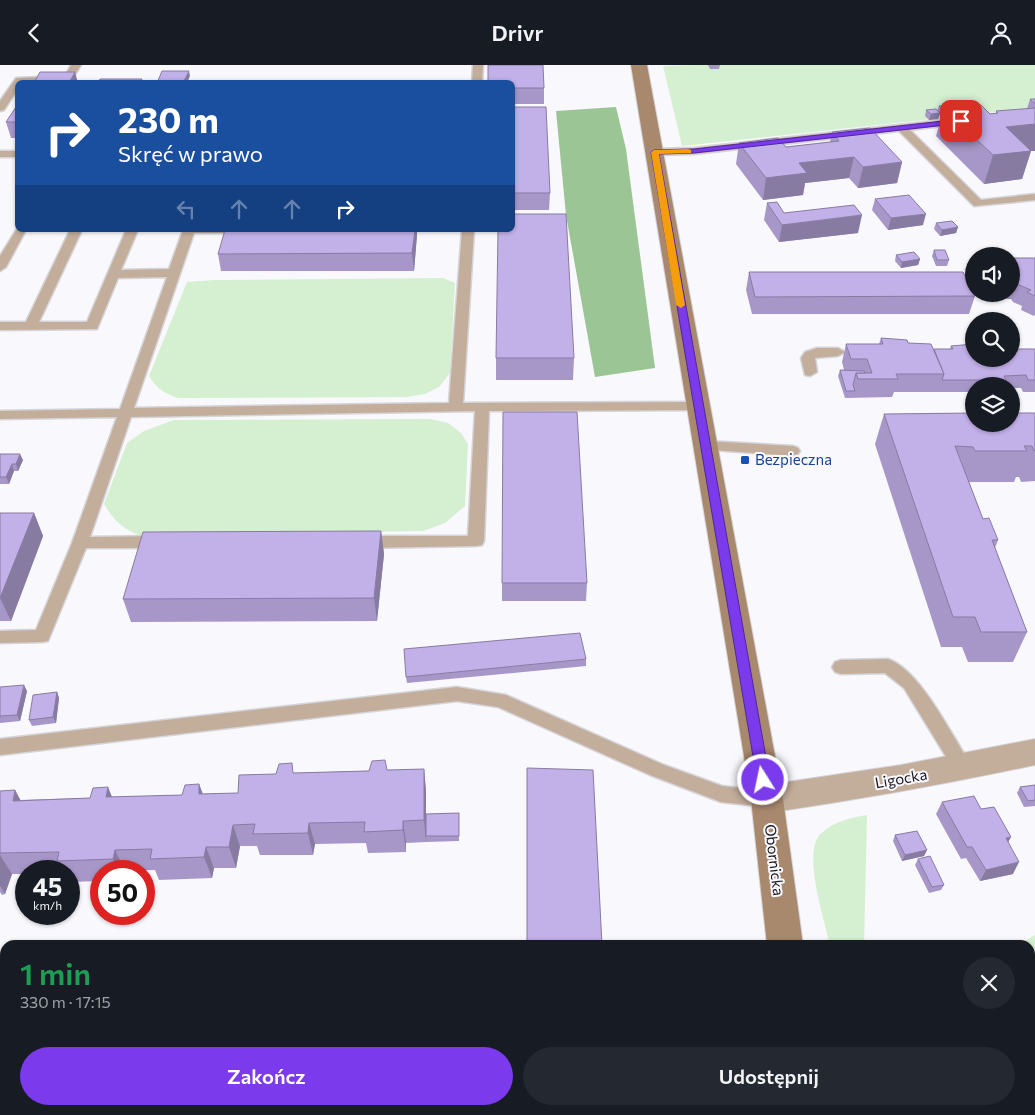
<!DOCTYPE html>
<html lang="pl">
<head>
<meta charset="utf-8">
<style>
  :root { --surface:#171b24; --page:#242831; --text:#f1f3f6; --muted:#9ea1a6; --accent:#7c3aed }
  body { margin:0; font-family:Commissioner,sans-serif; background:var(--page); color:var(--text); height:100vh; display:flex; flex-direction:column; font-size:19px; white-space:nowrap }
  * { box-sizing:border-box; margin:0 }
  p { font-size:16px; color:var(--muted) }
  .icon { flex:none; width:28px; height:28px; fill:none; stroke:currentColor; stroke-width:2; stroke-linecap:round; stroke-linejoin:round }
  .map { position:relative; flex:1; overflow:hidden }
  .details { position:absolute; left:0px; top:875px; width:1035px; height:175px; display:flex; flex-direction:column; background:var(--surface); border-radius:15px 15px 0 0; box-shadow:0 1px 4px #0004 }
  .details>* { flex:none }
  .guide { position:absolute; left:15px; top:15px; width:500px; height:152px; border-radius:8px; box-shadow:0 1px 4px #0004; background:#1a4fa0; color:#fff; overflow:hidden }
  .controls { position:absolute; left:965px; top:182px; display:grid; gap:10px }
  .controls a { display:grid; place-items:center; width:55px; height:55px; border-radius:50%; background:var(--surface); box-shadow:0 1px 4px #0004; font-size:25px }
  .speed { position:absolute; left:15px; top:795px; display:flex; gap:10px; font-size:25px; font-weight:700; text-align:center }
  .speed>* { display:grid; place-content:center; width:65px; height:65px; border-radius:50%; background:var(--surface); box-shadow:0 1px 4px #0004; line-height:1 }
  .speed small { font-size:12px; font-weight:400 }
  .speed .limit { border:8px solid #d22; background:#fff; color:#111 }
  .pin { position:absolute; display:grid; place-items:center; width:42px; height:42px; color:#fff; margin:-21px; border-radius:10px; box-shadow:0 2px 8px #0006 }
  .me { position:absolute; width:55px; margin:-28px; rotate:350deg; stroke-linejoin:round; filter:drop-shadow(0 0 4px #0008) }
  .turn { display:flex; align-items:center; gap:18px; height:105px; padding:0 20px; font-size:22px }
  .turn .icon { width:65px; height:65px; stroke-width:2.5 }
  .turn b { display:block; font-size:35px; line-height:42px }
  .lanes { display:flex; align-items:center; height:48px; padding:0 20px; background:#0003; justify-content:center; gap:25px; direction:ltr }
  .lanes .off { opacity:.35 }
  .round { display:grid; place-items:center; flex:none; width:52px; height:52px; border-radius:26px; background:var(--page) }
  .overview { display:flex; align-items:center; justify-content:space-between; height:85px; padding:0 20px }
  h1 { font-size:30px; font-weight:600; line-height:38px; color:#1e9e55 }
  .cta { display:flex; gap:10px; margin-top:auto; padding:10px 20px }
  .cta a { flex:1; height:58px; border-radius:30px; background:var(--accent); color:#fff; font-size:20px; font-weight:600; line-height:58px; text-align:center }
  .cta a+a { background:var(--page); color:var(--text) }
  header { display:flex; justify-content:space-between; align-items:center; height:65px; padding:0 20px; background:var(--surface); font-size:22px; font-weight:600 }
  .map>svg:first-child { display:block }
  .green { fill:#d5efd1 }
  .forest { fill:#9cc595 }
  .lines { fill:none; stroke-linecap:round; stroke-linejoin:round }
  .lane-casing { stroke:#d5d4d8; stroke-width:3 }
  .street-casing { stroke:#d5d4d8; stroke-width:2 }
  .secondary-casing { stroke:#d5d4d8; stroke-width:2 }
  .lane { fill:#c3ad9b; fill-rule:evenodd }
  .street { fill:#c3ad9b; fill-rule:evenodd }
  .secondary { fill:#a9896e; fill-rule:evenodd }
  .wall { fill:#a797c8 }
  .shaded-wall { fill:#887ba2 }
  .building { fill:#c2b0e8; stroke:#887ba2 }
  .route { fill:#7c3aed; stroke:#51269a }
  .slow { fill:#f59e0b }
  .transit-dot { fill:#1a4fb4; stroke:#f9f8fc; stroke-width:2 }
  .labels { text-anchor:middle; stroke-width:4; stroke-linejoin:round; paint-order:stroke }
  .transit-label { font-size:15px; fill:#164399; stroke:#f9f8fc; text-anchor:start }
  .street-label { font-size:15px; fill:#18161d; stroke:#f9f8fc }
</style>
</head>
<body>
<header><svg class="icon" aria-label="back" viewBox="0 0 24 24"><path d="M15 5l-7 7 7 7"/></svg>Drivr<svg class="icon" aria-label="person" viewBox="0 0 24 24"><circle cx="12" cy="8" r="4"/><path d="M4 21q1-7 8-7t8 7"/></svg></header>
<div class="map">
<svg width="1035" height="1050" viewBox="0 0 1035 1050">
  <rect width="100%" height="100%" fill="#f9f8fc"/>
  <!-- green -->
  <g class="green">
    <polygon points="696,0 1035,0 1035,43 682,81 663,1"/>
    <path d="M 443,213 L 455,218 L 450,308 L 439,322 L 425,329 L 407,332 L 178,333 C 164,328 157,324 149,311 L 187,217 L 215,215 Z"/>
    <path d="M 430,354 L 448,358 L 461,368 L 468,379 L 465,441 L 445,458 L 423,466 L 141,471 C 123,464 114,456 104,439 L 127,378 L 144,366 L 174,355 Z"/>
    <path d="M 867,750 L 864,880 L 830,880 C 825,856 803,790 819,771 C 831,757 850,753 867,750 Z"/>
    <polygon points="1035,870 1035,999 1030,1002 1030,880 1018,880"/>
  </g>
  <!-- forest -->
  <polygon class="forest" points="616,42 626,84 655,303 595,312 566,150 556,46"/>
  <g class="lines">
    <defs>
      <g id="lane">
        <polygon points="71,0 81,0 71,16 18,18 18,24 4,45 0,46 0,36 16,13 65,11"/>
        <polygon points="473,0 483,0 482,18 472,18"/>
        <polygon points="961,53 965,54 965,58 910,65 981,135 1035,129 1035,135 974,141 899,66 694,89 655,90 650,87 655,84 694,83"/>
        <rect x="0" y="86" width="18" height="6"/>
        <polygon points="18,162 18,165 26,165 6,202 0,206 0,191"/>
        <polygon points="70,165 82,165 39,257 87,257 126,165 138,165 121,205 169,204 183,165 252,165 246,168 194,168 134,343 449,338 462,165 474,165 463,338 698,337 703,338 705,341 703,344 698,345 489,346 484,476 482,480 476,481 362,483 356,481 354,477 356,473 362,471 468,471 475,346 131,352 90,472 162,471 168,473 170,477 168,481 162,483 86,483 48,576 42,577 0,578 0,566 36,565 72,478 117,352 0,354 0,346 120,344 167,212 118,213 97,264 0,265 0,257 26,257"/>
        <polygon points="817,283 838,283 845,287 838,291 815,293 817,307 810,311 805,310 801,293 805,287"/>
        <polygon points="705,376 793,381 798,383 800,386 798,389 793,391 700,384 698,381 700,378"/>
        <path d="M 888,594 C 920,605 951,669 970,698 L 972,703 L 970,708 L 963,711 L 956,708 L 904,623 L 885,608 L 841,609 L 835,607 L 832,602 L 835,597 L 841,595 Z"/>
        <polygon points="457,622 506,630 664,700 722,721 767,726 774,728 776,734 774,740 767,742 721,737 650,710 498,642 457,636 0,690 0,674"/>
      </g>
      <path id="street" d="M 1035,674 L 1035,700 C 946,719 857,735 767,748 L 756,744 L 751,734 L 756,724 L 767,720 L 901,700 Z"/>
      <g id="secondary">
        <polygon points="631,0 647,0 783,734 803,880 767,880 751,734"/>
        <polygon points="788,1045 826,1045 827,1050 789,1050"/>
      </g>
    </defs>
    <!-- lane casing -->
    <use href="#lane" class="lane-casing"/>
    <!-- street casing -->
    <use href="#street" class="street-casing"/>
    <!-- secondary casing -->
    <use href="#secondary" class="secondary-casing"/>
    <!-- lane -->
    <use href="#lane" class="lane"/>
    <!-- street -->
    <use href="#street" class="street"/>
    <!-- secondary -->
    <use href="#secondary" class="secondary"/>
  </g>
  <!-- wall -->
  <g class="wall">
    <polygon points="708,0 720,0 719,4 710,4"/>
    <polygon points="512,18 544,23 544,39 512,39"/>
    <polygon points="1030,34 1035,34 1035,86 1031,86 1022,114 984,119 936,71 942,51 940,49 938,54 929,55 925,51 926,45 937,46 939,41 990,49 996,48 996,46 1027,44"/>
    <polygon points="18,39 18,73 11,73 6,57"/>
    <polygon points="512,42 550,128 549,145 512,145"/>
    <polygon points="832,67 902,97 897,118 858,123 849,113 805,118 803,130 763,135 736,99 739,78 786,82 830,77"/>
    <polygon points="875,134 923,160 888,165 872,145"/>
    <polygon points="767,138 784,148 858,168 779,177 764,155"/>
    <polygon points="936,158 958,162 956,168 940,171 934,164"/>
    <polygon points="417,170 414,206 221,206 218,189"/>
    <polygon points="934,185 949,195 947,201 936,201 932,191"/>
    <polygon points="896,190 920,194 918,200 901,203 895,196"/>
    <polygon points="1011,193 1035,193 1035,250 1034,251 1021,245 1022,241 1013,237 1011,234 1002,234 999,229 1011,229"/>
    <polygon points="749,207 975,231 969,249 752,249 746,225"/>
    <polygon points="881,273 934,284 950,284 951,281 974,294 1035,284 1035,327 1023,327 1021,323 1011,323 1011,321 974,321 974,327 894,327 892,332 845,333 838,311 840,305 844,305 842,297 846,279 879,279"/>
    <polygon points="496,293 574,293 573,315 496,315"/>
    <polygon points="1035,348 1035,416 1021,417 1019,412 1016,412 1014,417 969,417 983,454 998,475 995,483 1027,567 1013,597 968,597 962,582 941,582 875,379 884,349"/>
    <polygon points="0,389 23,395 18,406 14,406 9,419 0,419"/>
    <polygon points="0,448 34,448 43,471 11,556 0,556"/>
    <polygon points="381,466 384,489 377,556 131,557 123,534"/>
    <polygon points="502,518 587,518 586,536 502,536"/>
    <polygon points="586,594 586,601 407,618 406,612"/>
    <polygon points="0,622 27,626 20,656 0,658"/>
    <polygon points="57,627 59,633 56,658 32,661 29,655"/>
    <polygon points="424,704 426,726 426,749 459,748 459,776 426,777 426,774 426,777 406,778 406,787 368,788 366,778 315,779 313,790 260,790 257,781 240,781 236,803 214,803 212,813 159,815 155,805 101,806 101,816 69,817 69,806 26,806 26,809 12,809 5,829 2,830 0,827 0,727 15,725 20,735 182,730 199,719 203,729 238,728 295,708"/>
    <polygon points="1035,720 1035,741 1024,742 1017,728 1020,722"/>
    <polygon points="942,737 981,744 1008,777 1013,809 980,816 966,793 961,794 936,749"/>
    <polygon points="895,770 927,785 924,791 902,796 893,776"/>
    <polygon points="918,794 944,820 941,825 929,828 915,800"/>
    <polygon points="528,1045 610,1049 610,1050 528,1050"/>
  </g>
  <!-- shaded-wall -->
  <g class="shaded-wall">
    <polygon points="189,6 190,11 187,18 183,18"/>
    <polygon points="75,7 78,18 69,18"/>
    <polygon points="940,48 938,54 929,55 931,49"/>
    <polygon points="1035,59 1035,86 1031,86 1022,114 984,119 993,90 1006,62"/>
    <polygon points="854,92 849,113 805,118 803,130 763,135 766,113 799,98"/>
    <polygon points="902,97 897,118 858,123 863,102"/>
    <polygon points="926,149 923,160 888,165 891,153"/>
    <polygon points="862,150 858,168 779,177 782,160"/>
    <polygon points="958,162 956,168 940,171 942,165"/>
    <polygon points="415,165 417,165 417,170 414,206 412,188"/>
    <polygon points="920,194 918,200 901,203 902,197"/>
    <polygon points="20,389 23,395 18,406 16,399"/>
    <polygon points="12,399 14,406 9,419 6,412"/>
    <polygon points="34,448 43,471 11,556 0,533"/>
    <polygon points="381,466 384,489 377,556 374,533"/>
    <polygon points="24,620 27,626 20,656 17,650"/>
    <polygon points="57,627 59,633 56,658 53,652"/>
    <polygon points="424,704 426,726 426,777 424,755"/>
    <polygon points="199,719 207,741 199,729"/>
    <polygon points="108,722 117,744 106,732"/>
    <polygon points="15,725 27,747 13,736"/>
    <polygon points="403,756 406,778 406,787 403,765"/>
    <polygon points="309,758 315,779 313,790 308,768"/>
    <polygon points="233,760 240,781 236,803 229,782"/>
    <polygon points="1011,772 1005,783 1006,773"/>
    <polygon points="206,782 214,803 212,813 204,792"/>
    <polygon points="115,785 125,806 118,806 113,794"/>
    <polygon points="927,785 924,791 902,796 905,790"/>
    <polygon points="0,790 12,809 5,829 0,821"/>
    <polygon points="1019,797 1013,809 980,816 986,805"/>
    <polygon points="104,1045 113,1045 112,1050 104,1050"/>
    <polygon points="292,1045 296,1045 296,1050 291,1050"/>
  </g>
  <!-- building -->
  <g class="building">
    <polygon points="488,0 543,0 544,23 512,23 512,18 488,18"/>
    <polygon points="162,6 189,6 183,18 157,18"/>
    <polygon points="40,7 75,7 69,18 34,18"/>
    <polygon points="100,14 142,14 140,18 97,18"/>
    <polygon points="1030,34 1035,34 1035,39"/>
    <polygon points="18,39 18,57 6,57"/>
    <polygon points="948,40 952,43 944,44 943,45 939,41"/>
    <polygon points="981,40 990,49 998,48 996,46 1035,43 1035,59 1006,62 1031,86 993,90 944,44"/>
    <polygon points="512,42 546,42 550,128 512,128"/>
    <polygon points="936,44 940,48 931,49 926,45"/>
    <polygon points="870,63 902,97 863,102 854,92 799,98 807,108 766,113 739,78 778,73 786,82 839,76 832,67"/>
    <polygon points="909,130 926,149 891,153 875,134"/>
    <polygon points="777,137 784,148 854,140 862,150 782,160 767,138"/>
    <polygon points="512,149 566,149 574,293 496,293 498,165 512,165"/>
    <polygon points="952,156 958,162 942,165 936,158"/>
    <polygon points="225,165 415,165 412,188 218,189"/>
    <polygon points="934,185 945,185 949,195 937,195"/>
    <polygon points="914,187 920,194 902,197 896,190"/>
    <polygon points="1011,193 1035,193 1035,231 1027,227 1031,225 1019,220 1018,217 1011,217"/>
    <polygon points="749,207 963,207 975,231 755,232"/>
    <polygon points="881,273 907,275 908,278 931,279 944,309 896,309 898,314 858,314 856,308 872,308 867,294 851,294 846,279 883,279"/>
    <polygon points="974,279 974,294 1011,294 1011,284 1035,284 1035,315 1028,315 1026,310 1004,311 1008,320 993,320 990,315 942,315 944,309 934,284 953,284 951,281"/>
    <polygon points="840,305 864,306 865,308 856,308 853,320 855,326 846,326"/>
    <polygon points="503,347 577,347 587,518 502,518"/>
    <polygon points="974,348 974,359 1011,359 1011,348 1035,348 1035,386 1034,386 1032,381 1024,381 1027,386 975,386 973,382 955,381 983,454 989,453 998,475 992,475 1027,567 981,567 975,552 953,552 884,349"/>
    <polygon points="0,389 20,389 16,399 12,399 6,412 0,412"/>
    <polygon points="0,448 34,448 0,533"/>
    <polygon points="381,466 374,533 123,534 143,467"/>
    <polygon points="580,568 586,594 406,612 404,584"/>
    <polygon points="24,620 17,650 0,651 0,622"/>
    <polygon points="57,627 53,652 29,655 33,630"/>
    <polygon points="385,695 387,705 424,704 424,755 403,756 403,765 364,767 365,757 309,758 308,768 253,769 255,759 233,760 229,782 206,782 204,792 150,794 152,784 115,785 113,794 57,796 59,787 0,788 0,726 15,725 13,736 90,733 93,723 108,722 106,732 182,730 185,720 199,719 199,729 238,728 239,710 276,709 279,699 292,698 293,708 369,706 372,696"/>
    <polygon points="527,703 593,705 602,880 527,880"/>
    <polygon points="1035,720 1035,735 1028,736 1020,722"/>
    <polygon points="974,731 981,744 994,742 1011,772 1006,773 1019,797 986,805 972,782 967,782 942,737"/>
    <polygon points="459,748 459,771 426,771 426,749"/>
    <polygon points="917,766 927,785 905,790 895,770"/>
    <polygon points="930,791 944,820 932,822 918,794"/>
    <polygon points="3,996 5,996 5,1045 104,1045 104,1050 0,1050 0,1008"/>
    <polygon points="178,1045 292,1045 291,1050 177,1050"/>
    <rect x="528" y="1045" width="82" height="4"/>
  </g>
  <!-- route -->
  <polygon class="route" points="961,54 964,55 964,58 694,88 659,89 770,715 768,719 763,720 759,719 757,715 651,87 654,85 694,84"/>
  <!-- slow -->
  <polygon class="slow" points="688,84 691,85 691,88 659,89 685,240 681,243 676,240 651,87 654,85"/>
  <!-- markers -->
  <rect class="transit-dot" x="740" y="390" width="10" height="10" rx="2.5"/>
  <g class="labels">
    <!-- transit labels -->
    <g class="transit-label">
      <text x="755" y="400">Bezpieczna</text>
    </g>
    <!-- street labels -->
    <g class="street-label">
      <text transform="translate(901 714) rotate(-10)" y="5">Ligocka</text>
      <text transform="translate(774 795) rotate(83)" y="5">Obornicka</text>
    </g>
  </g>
</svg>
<div class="controls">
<a><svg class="icon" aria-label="sound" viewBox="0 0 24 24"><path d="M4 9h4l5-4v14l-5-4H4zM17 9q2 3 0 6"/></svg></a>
<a><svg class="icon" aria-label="search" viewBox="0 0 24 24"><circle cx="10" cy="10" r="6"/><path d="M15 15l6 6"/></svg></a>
<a><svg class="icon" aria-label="layers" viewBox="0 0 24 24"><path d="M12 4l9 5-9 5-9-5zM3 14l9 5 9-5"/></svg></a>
</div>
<div class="speed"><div>45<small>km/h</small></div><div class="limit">50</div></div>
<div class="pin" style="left:961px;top:56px;background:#d93025"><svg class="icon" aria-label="arrive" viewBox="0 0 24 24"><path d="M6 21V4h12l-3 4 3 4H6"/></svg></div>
<svg class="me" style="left:763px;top:715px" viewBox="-20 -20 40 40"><circle r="17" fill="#7c3aed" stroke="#fff" stroke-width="3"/><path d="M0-11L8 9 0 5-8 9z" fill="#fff"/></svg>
<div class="guide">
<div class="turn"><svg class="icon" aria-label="right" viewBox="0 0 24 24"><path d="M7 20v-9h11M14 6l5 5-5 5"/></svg><div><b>230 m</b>Skręć w prawo</div></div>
<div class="lanes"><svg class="icon off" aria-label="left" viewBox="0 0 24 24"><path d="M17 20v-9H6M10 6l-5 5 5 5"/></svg><svg class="icon off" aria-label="ahead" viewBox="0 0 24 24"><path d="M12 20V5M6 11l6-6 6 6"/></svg><svg class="icon off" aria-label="ahead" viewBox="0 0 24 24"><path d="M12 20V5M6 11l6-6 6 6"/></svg><svg class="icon" aria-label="right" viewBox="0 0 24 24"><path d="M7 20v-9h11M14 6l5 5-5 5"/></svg></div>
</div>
<section class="details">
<div class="overview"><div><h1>1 min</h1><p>330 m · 17:15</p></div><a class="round"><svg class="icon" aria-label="close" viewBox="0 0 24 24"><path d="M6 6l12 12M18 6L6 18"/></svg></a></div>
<div class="cta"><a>Zakończ</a><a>Udostępnij</a></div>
</section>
</div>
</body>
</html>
